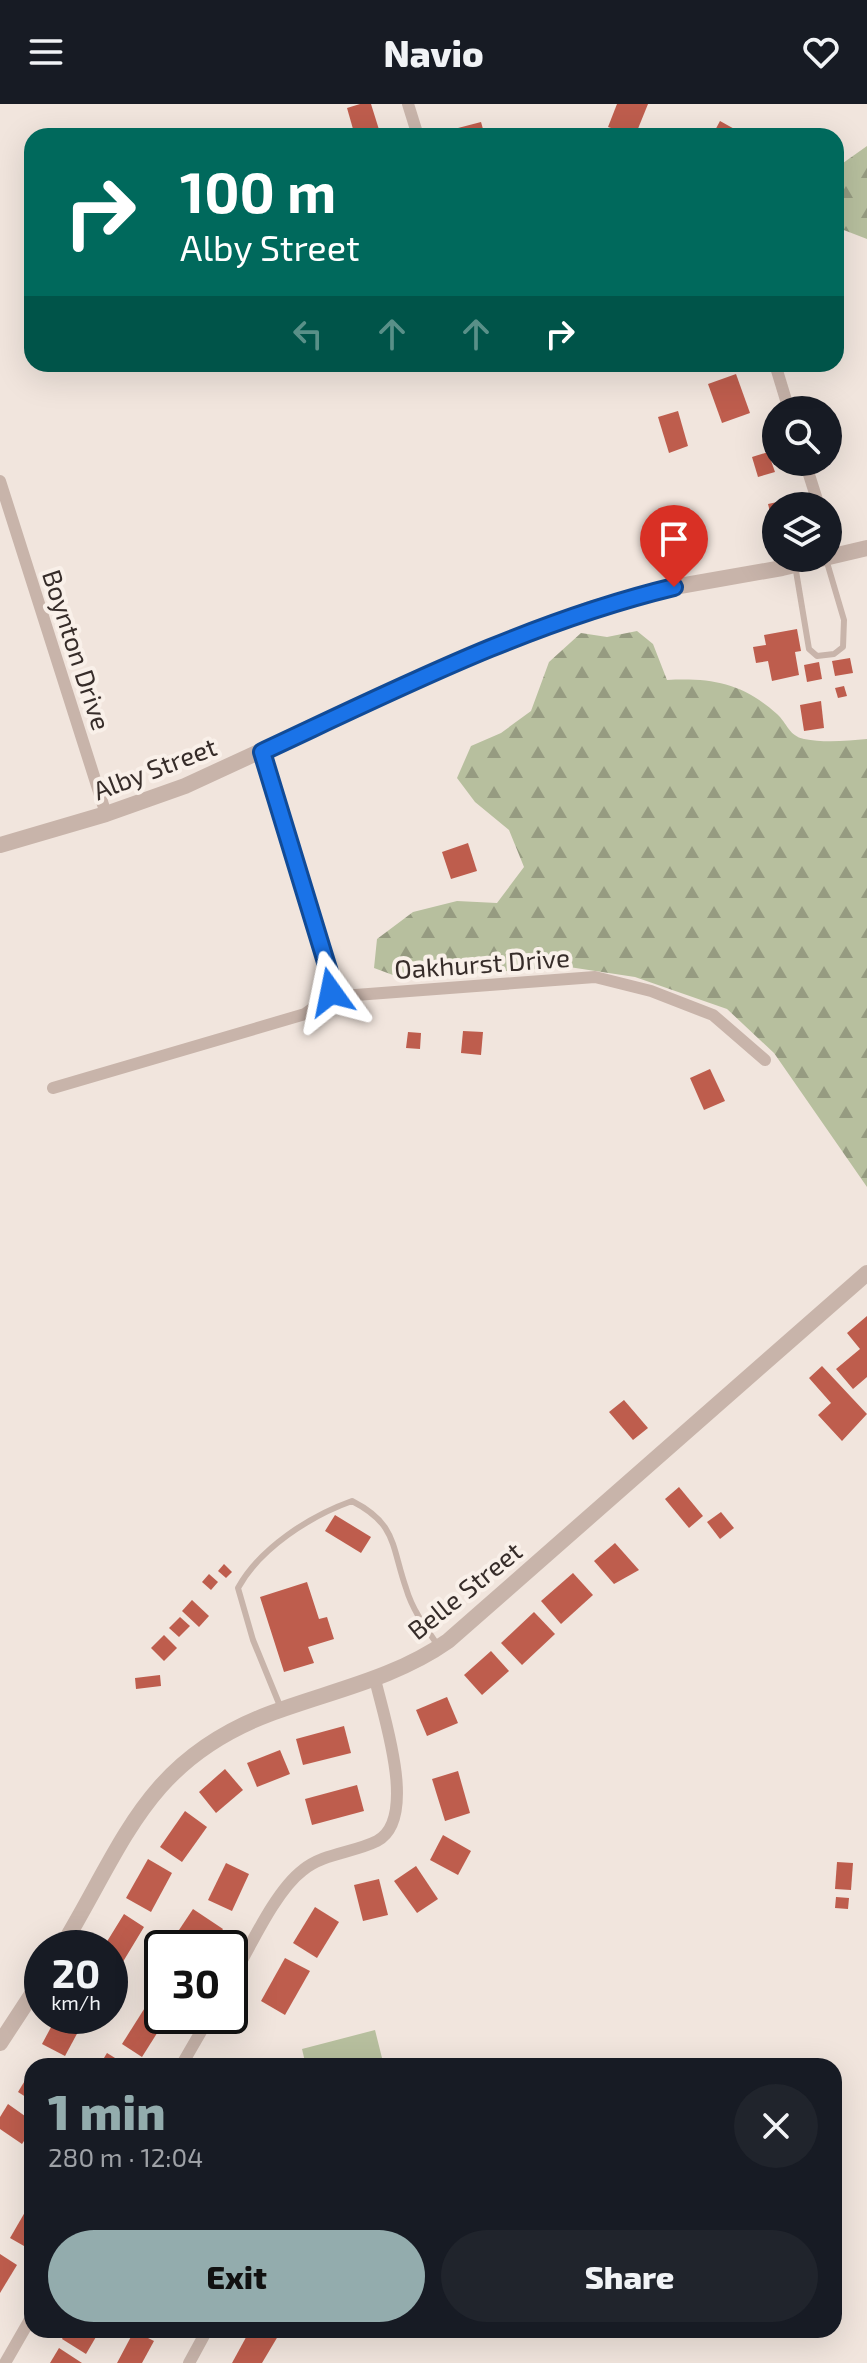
<!DOCTYPE html>
<html lang="en">
<head>
<meta charset="utf-8">
<style>
  :root { --surface:#171b24; --page:#20242c; --text:#f1f3f6; --muted:#9ea1a6; --accent:#93acad }
  body { margin:0; font-family:"Exo 2",sans-serif; background:var(--page); color:var(--text); height:100vh; display:flex; flex-direction:column; font-size:30px; white-space:nowrap }
  * { box-sizing:border-box; margin:0 }
  p { font-size:26px; color:var(--muted) }
  .icon { flex:none; width:44px; height:44px; fill:none; stroke:currentColor; stroke-width:2; stroke-linecap:round; stroke-linejoin:round }
  .map { position:relative; flex:1; overflow:hidden }
  .details { position:absolute; left:24px; top:1954px; width:818px; height:280px; display:flex; flex-direction:column; background:var(--surface); border-radius:24px; box-shadow:0 8px 32px #0002 }
  .details>* { flex:none }
  .guide { position:absolute; left:24px; top:24px; width:820px; height:244px; border-radius:24px; box-shadow:0 8px 32px #0002; background:#00695c; color:#fff; overflow:hidden }
  .controls { position:absolute; left:762px; top:292px; display:grid; gap:16px }
  .controls a { display:grid; place-items:center; width:80px; height:80px; border-radius:50%; background:var(--surface); box-shadow:0 8px 32px #0002; font-size:40px }
  .speed { position:absolute; left:24px; top:1826px; display:flex; gap:16px; font-size:40px; font-weight:700; text-align:center }
  .speed>* { display:grid; place-content:center; width:104px; height:104px; border-radius:50%; background:var(--surface); box-shadow:0 8px 32px #0002; line-height:1 }
  .speed small { font-size:20px; font-weight:400 }
  .speed .limit { border:4px solid #111; border-radius:12px; background:#fff; color:#111 }
  .pin { position:absolute; display:grid; place-items:center; width:68px; height:68px; color:#fff; margin:-82px -34px; border-radius:50% 50% 50% 0; rotate:-45deg; box-shadow:0 0 8px #0007 }
  .pin .icon { rotate:45deg }
  .me { position:absolute; width:88px; margin:-44px; rotate:348deg; stroke-linejoin:round; filter:drop-shadow(0 0 6px #0008) }
  .turn { display:flex; align-items:center; gap:28px; height:168px; padding:0 24px; font-size:36px }
  .turn .icon { width:104px; height:104px; stroke-width:2.5 }
  .turn b { display:block; font-size:56px; line-height:68px }
  .lanes { display:flex; align-items:center; height:76px; padding:0 24px; background:#0003; justify-content:center; gap:40px; direction:ltr }
  .lanes .off { opacity:.35 }
  .round { display:grid; place-items:center; flex:none; width:84px; height:84px; border-radius:42px; background:var(--page) }
  .headline { display:flex; align-items:center; justify-content:space-between; height:136px; padding:0 24px }
  h1 { font-size:48px; font-weight:800; line-height:60px; color:var(--accent) }
  .primary-button { display:flex; gap:16px; margin-top:auto; padding:16px 24px }
  .primary-button a { flex:1; height:92px; border-radius:48px; background:var(--accent); color:#111; font-size:32px; font-weight:800; line-height:92px; text-align:center }
  .primary-button a+a { background:var(--page); color:var(--text) }
  header { display:flex; justify-content:space-between; align-items:center; height:104px; padding:0 24px; background:var(--surface); font-size:36px; font-weight:800 }
  .map>svg:first-child { display:block }
  .forest { fill:url(#forest-firs) }
  .park { fill:#b7bf9e }
  .building { fill:#be5d4d }
  .lines { fill:none; stroke-linecap:round; stroke-linejoin:round }
  .service { stroke:#c8b4aa; stroke-width:6 }
  .minor { stroke:#c8b4aa; stroke-width:12 }
  .tertiary { stroke:#c8b4aa; stroke-width:16 }
  .route-casing { stroke:#114b97; stroke-width:20 }
  .route { stroke:#1a73e8; stroke-width:14 }
  .labels { text-anchor:middle; stroke-width:8; stroke-linejoin:round; paint-order:stroke }
  .street-label { font-size:26px; fill:#362c29; stroke:#f9f0e9 }
</style>
</head>
<body>
<header><svg class="icon" aria-label="menu" viewBox="0 0 24 24"><path d="M4 6h16M4 12h16M4 18h16"/></svg>Navio<svg class="icon" aria-label="heart" viewBox="0 0 24 24"><path d="M12 20l-8-8c-3-5 5-10 8-4 3-6 11-1 8 4z"/></svg></header>
<div class="map">
<svg width="867" height="2259" viewBox="0 0 867 2259">
  <defs>
    <pattern id="forest-firs" width="22" height="20" patternUnits="userSpaceOnUse" patternTransform="scale(2)"><rect width="22" height="20" fill="#b7bf9e"/><path d="M5 1l3.5 6h-7zM16 11l3.5 6h-7z" fill="#969b81"/></pattern>
  </defs>
  <rect width="100%" height="100%" fill="#f1e5dd"/>
  <!-- forest -->
  <g class="forest">
    <polygon points="867,42 867,135 836,123 836,64"/>
    <path d="M 637,527 L 653,540 L 667,576 C 713,574 742,579 777,610 C 787,619 789,632 804,635 C 824,639 847,637 867,635 L 867,1083 L 774,949 L 727,905 L 635,873 L 569,863 L 401,874 L 374,864 L 377,835 L 413,808 L 457,797 L 497,799 L 524,763 L 509,726 L 475,698 L 457,674 L 471,642 L 501,629 L 531,607 L 549,558 L 581,529 L 607,533 Z"/>
  </g>
  <!-- park -->
  <polygon class="park" points="375,1926 384,1962 306,1962 302,1945"/>
  <!-- building -->
  <g class="building">
    <polygon points="360,0 371,0 381,32 355,32 347,4"/>
    <polygon points="617,0 648,0 635,32 608,23"/>
    <polygon points="720,17 738,27 735,32 712,32"/>
    <polygon points="481,18 485,32 461,32 458,24"/>
    <polygon points="736,270 750,309 722,319 708,280"/>
    <polygon points="678,307 688,342 669,349 658,313"/>
    <polygon points="768,348 775,368 758,373 752,353"/>
    <polygon points="791,395 792,402 776,402 775,428 768,400"/>
    <polygon points="797,525 801,547 795,548 799,571 772,577 768,557 756,559 753,543 766,541 764,531"/>
    <polygon points="850,554 853,569 835,572 832,557"/>
    <polygon points="819,558 822,575 807,578 804,561"/>
    <polygon points="844,582 847,592 838,594 835,584"/>
    <polygon points="821,597 824,624 804,627 800,601"/>
    <polygon points="468,739 477,767 451,775 442,748"/>
    <polygon points="463,927 483,928 481,951 461,949"/>
    <polygon points="408,928 421,929 420,945 406,944"/>
    <polygon points="710,965 725,997 704,1006 690,974"/>
    <polygon points="867,1212 867,1273 853,1285 836,1265 860,1245 847,1229"/>
    <polygon points="822,1262 867,1310 842,1337 818,1311 831,1299 809,1274"/>
    <polygon points="624,1296 648,1324 633,1336 609,1308"/>
    <polygon points="679,1383 703,1412 689,1424 665,1395"/>
    <polygon points="721,1408 734,1424 720,1435 707,1418"/>
    <polygon points="335,1411 371,1433 361,1449 325,1427"/>
    <polygon points="615,1439 639,1466 614,1480 594,1457"/>
    <polygon points="224,1460 232,1468 226,1474 218,1467"/>
    <polygon points="573,1469 593,1491 561,1520 541,1497"/>
    <polygon points="209,1470 218,1478 211,1486 202,1478"/>
    <polygon points="307,1478 319,1515 327,1513 334,1535 308,1543 314,1559 284,1568 260,1493"/>
    <polygon points="192,1496 209,1512 199,1523 182,1507"/>
    <polygon points="534,1508 555,1530 522,1561 501,1539"/>
    <polygon points="180,1513 190,1522 179,1533 169,1524"/>
    <polygon points="164,1531 177,1544 164,1557 151,1544"/>
    <polygon points="491,1547 509,1567 482,1591 464,1571"/>
    <polygon points="160,1571 161,1582 136,1585 135,1574"/>
    <polygon points="447,1593 458,1619 427,1632 416,1606"/>
    <polygon points="344,1622 351,1649 303,1661 296,1635"/>
    <polygon points="280,1646 290,1670 257,1683 247,1659"/>
    <polygon points="225,1665 243,1686 216,1709 199,1688"/>
    <polygon points="458,1667 470,1709 445,1717 432,1675"/>
    <polygon points="357,1681 364,1707 312,1721 305,1695"/>
    <polygon points="185,1707 207,1723 182,1758 160,1743"/>
    <polygon points="443,1731 471,1747 458,1771 430,1756"/>
    <polygon points="148,1755 172,1769 151,1808 126,1794"/>
    <polygon points="837,1758 853,1759 851,1786 835,1785"/>
    <polygon points="226,1759 249,1770 232,1807 208,1796"/>
    <polygon points="416,1762 438,1795 417,1809 394,1777"/>
    <polygon points="379,1775 388,1811 363,1817 354,1781"/>
    <polygon points="836,1793 849,1794 848,1805 835,1804"/>
    <polygon points="315,1803 339,1818 317,1854 293,1839"/>
    <polygon points="193,1805 223,1825 210,1844 179,1826"/>
    <polygon points="124,1810 144,1823 118,1866 110,1862 110,1844 103,1844"/>
    <polygon points="285,1854 310,1867 285,1911 261,1897"/>
    <polygon points="162,1866 162,1892 151,1886"/>
    <polygon points="146,1902 166,1915 142,1953 122,1940"/>
    <polygon points="57,1912 86,1913 65,1952 42,1940"/>
    <polygon points="107,1949 128,1962 99,1962"/>
    <polygon points="32,1965 32,1997 18,1988"/>
    <polygon points="8,2000 32,2017 32,2025 22,2040 0,2025 0,2013"/>
    <polygon points="32,2096 32,2144 31,2146 10,2134"/>
    <polygon points="0,2150 17,2161 0,2189"/>
    <polygon points="67,2226 100,2226 86,2250 62,2235"/>
    <polygon points="250,2226 281,2227 262,2259 232,2259"/>
    <polygon points="134,2227 154,2237 142,2259 117,2259"/>
    <polygon points="59,2244 82,2259 50,2259"/>
  </g>
  <g class="lines">
    <!-- service -->
    <g class="service">
      <polyline points="795,461 809,545 817,552 834,550 843,543 844,516 826,455"/>
      <path d="M 280,1602 L 253,1536 L 238,1484 C 260,1444 310,1412 352,1397 C 397,1420 391,1441 406,1484 C 412,1505 425,1523 437,1540"/>
    </g>
    <!-- minor -->
    <g class="minor">
      <polyline points="408,0 418,32"/>
      <polyline points="775,260 789,306"/>
      <polyline points="805,358 819,402"/>
      <polyline points="0,377 106,710"/>
      <polyline points="828,432 835,453"/>
      <polyline points="262,648 329,868 329,893"/>
      <polyline points="53,984 305,910 329,893 595,873 651,887 713,911 765,956"/>
      <path d="M 230,1878 C 249,1846 274,1788 303,1766 C 324,1749 353,1749 377,1737 C 419,1715 383,1611 375,1575"/>
      <polyline points="181,1962 210,1912"/>
      <polyline points="5,2259 32,2212"/>
      <polyline points="189,2259 207,2226"/>
    </g>
    <!-- tertiary -->
    <g class="tertiary">
      <polyline points="0,741 106,710 185,682 454,558 590,505 674,483 782,464 867,444"/>
      <path d="M 61,1844 C 124,1740 145,1657 269,1610 C 330,1587 394,1575 448,1537 L 867,1169"/>
      <polyline points="0,1939 42,1875"/>
    </g>
  </g>
  <g class="lines">
    <defs>
      <path id="route" d="M 331,888 L 329,868 L 262,648 C 397,585 529,518 674,483"/>
    </defs>
    <!-- route casing -->
    <use href="#route" class="route-casing"/>
    <!-- route -->
    <use href="#route" class="route"/>
  </g>
  <g class="labels">
    <!-- street labels -->
    <g class="street-label">
      <text transform="translate(76 546) rotate(72)" y="9">Boynton Drive</text>
      <text transform="translate(155 665) rotate(-21)" y="9">Alby Street</text>
      <text transform="translate(482 860) rotate(-4)" y="9">Oakhurst Drive</text>
      <text transform="translate(465 1487) rotate(-39)" y="9">Belle Street</text>
    </g>
  </g>
</svg>
<div class="controls">
<a><svg class="icon" aria-label="search" viewBox="0 0 24 24"><circle cx="10" cy="10" r="6"/><path d="M15 15l6 6"/></svg></a>
<a><svg class="icon" aria-label="layers" viewBox="0 0 24 24"><path d="M12 4l9 5-9 5-9-5zM3 14l9 5 9-5"/></svg></a>
</div>
<div class="speed"><div>20<small>km/h</small></div><div class="limit">30</div></div>
<div class="pin" style="left:674px;top:483px;background:#d93025"><svg class="icon" aria-label="arrive" viewBox="0 0 24 24"><path d="M6 21V4h12l-3 4 3 4H6"/></svg></div>
<svg class="me" style="left:331px;top:888px" viewBox="-20 -20 40 40"><path d="M0-17L14 15 0 8-14 15z" fill="#1a73e8" stroke="#fff" stroke-width="4"/></svg>
<div class="guide">
<div class="turn"><svg class="icon" aria-label="right" viewBox="0 0 24 24"><path d="M7 20v-9h11M14 6l5 5-5 5"/></svg><div><b>100 m</b>Alby Street</div></div>
<div class="lanes"><svg class="icon off" aria-label="left" viewBox="0 0 24 24"><path d="M17 20v-9H6M10 6l-5 5 5 5"/></svg><svg class="icon off" aria-label="ahead" viewBox="0 0 24 24"><path d="M12 20V5M6 11l6-6 6 6"/></svg><svg class="icon off" aria-label="ahead" viewBox="0 0 24 24"><path d="M12 20V5M6 11l6-6 6 6"/></svg><svg class="icon" aria-label="right" viewBox="0 0 24 24"><path d="M7 20v-9h11M14 6l5 5-5 5"/></svg></div>
</div>
<section class="details">
<div class="headline"><div><h1>1 min</h1><p>280 m · 12:04</p></div><a class="round"><svg class="icon" aria-label="close" viewBox="0 0 24 24"><path d="M6 6l12 12M18 6L6 18"/></svg></a></div>
<div class="primary-button"><a>Exit</a><a>Share</a></div>
</section>
</div>
</body>
</html>
